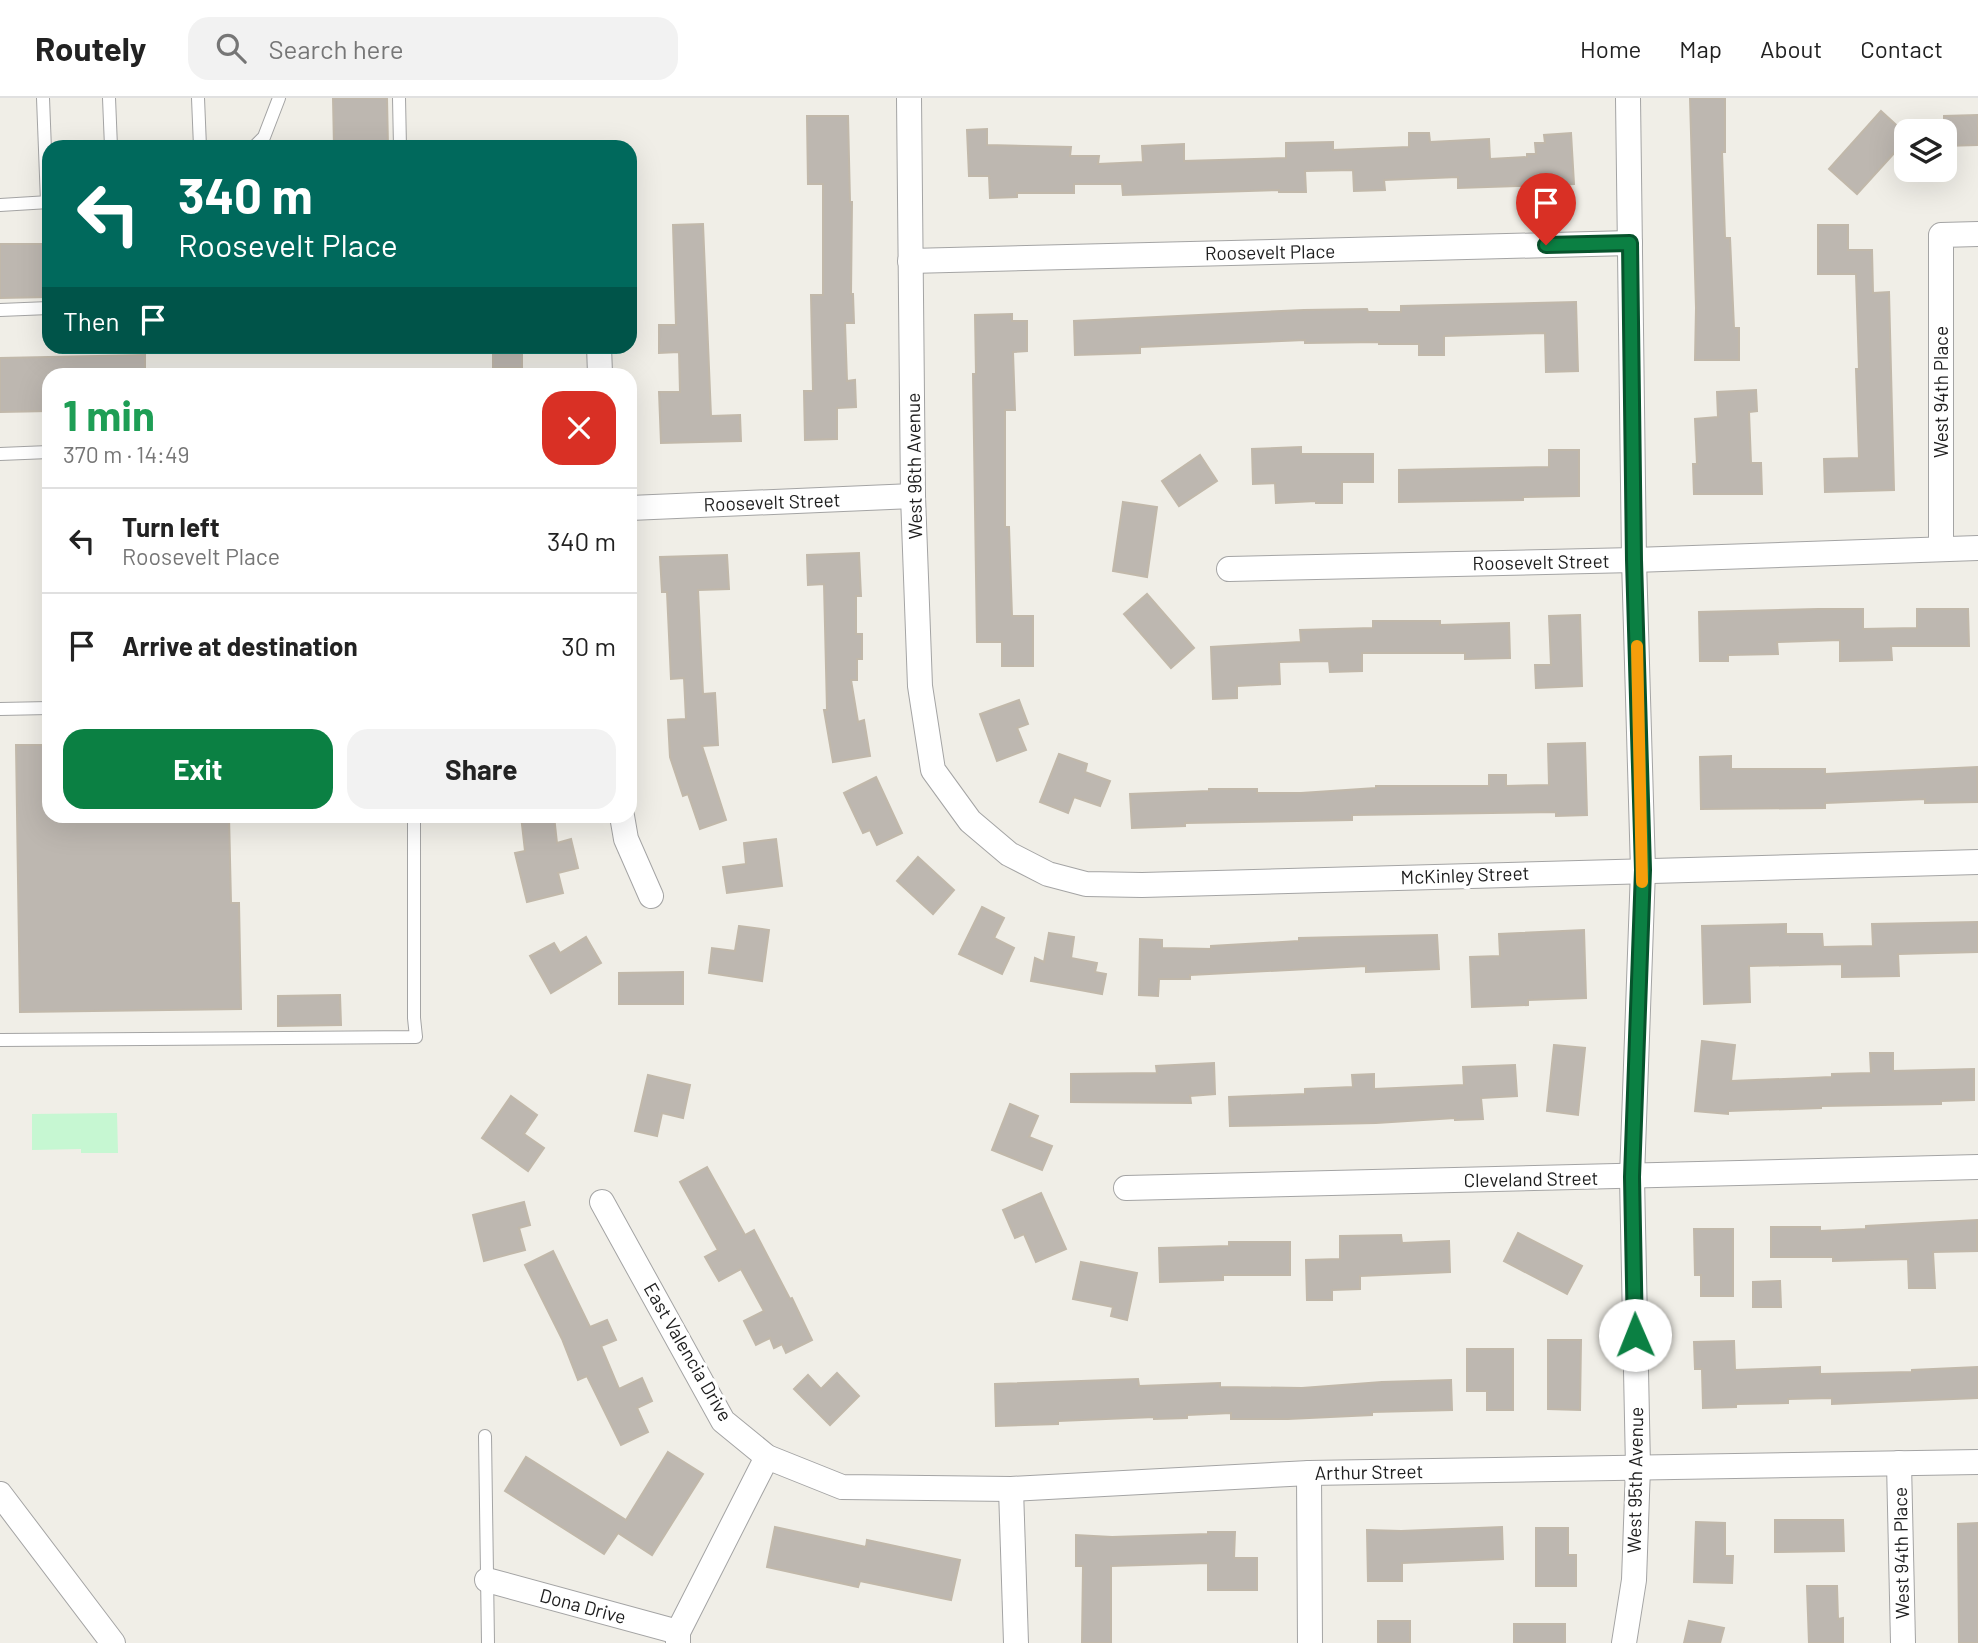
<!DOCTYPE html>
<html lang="en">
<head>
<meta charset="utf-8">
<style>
  :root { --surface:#fff; --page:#f2f2f2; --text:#222; --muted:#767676; --line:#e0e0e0; --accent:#0b8043 }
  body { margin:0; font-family:Barlow,sans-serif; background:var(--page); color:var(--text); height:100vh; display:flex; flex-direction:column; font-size:26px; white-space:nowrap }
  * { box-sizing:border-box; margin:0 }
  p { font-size:23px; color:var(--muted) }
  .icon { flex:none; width:38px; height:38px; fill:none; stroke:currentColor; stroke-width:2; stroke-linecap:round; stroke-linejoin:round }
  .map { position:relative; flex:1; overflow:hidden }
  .sheet { position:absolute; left:42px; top:270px; width:595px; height:455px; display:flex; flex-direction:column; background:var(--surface); border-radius:21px; box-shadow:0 7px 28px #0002 }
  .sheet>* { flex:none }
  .guide { position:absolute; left:42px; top:42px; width:595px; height:214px; border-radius:21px; box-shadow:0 7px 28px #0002; background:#00695c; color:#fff; overflow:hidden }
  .fabs { position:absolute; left:1894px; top:21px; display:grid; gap:14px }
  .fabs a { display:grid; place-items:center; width:63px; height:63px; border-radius:14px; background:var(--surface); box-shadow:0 7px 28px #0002; font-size:35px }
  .pin { position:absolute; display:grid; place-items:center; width:60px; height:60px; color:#fff; margin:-72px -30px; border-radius:50% 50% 50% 0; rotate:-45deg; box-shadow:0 0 7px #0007 }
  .pin .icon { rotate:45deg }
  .me { position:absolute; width:77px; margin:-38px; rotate:359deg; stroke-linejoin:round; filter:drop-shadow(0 0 5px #0008) }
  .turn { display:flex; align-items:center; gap:24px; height:147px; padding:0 21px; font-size:32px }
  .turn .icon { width:91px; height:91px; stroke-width:2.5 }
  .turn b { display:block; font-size:49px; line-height:60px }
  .then { display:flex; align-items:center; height:66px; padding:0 21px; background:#0003; gap:14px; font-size:26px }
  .round { display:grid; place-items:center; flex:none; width:74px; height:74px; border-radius:21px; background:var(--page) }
  .overview { display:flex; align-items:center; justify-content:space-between; height:119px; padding:0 21px }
  h1 { font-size:42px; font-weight:700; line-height:52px; color:#1e9e55 }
  .primary-button { display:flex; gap:14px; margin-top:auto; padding:14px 21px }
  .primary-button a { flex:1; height:80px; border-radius:21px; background:var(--accent); color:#fff; font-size:28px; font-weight:700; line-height:80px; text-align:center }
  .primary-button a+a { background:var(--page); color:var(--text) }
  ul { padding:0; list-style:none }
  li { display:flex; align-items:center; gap:21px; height:105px; padding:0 21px; border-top:2px solid var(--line) }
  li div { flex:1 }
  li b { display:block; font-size:26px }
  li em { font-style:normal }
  header { display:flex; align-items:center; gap:42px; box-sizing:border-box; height:98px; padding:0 35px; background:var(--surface); border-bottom:2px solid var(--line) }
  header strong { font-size:33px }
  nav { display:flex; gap:38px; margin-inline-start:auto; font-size:24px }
  .search { width:490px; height:63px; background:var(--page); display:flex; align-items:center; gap:18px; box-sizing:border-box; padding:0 24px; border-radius:21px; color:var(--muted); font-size:26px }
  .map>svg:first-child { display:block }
  .park { fill:#c6f7d2 }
  .building { fill:#bdb7b0; stroke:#c1b8aa; stroke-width:2 }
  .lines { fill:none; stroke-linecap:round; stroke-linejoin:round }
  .service-casing { stroke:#a4a4a4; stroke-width:14 }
  .minor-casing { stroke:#a4a4a4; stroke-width:26 }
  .service { stroke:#fff; stroke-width:12 }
  .minor { stroke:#fff; stroke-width:24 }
  .route-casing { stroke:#07532c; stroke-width:18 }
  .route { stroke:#0b8043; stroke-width:12 }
  .slow { stroke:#f59e0b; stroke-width:12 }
  .labels { text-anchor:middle; stroke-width:7; stroke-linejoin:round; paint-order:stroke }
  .street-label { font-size:19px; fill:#202020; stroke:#fff }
</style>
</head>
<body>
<header>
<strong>Routely</strong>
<div class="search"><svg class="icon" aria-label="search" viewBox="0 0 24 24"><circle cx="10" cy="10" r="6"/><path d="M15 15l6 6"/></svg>Search here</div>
<nav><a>Home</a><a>Map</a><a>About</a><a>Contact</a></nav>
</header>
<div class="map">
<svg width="1978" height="1545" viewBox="0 0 1978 1545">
  <rect width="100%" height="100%" fill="#f0eee7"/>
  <!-- park -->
  <polygon class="park" points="117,1015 118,1055 81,1055 81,1051 32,1052 32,1016"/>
  <!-- building -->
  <g class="building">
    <polygon points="333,0 387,0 388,49 334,49"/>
    <polygon points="1690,0 1725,0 1725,54 1722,54 1725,140 1730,140 1734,230 1739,230 1739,262 1695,262 1696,210"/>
    <polygon points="1881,13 1906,36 1906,42 1857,96 1829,71"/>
    <polygon points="1978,17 1978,47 1944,48 1944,18"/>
    <polygon points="807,18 848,18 850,104 852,104 851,196 853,196 854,225 845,225 847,283 855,282 856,309 837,310 837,341 805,342 804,293 813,293 811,197 823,197 823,86 808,86"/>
    <polygon points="987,31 987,47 1071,49 1070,58 1099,58 1098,66 1143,64 1142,48 1184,46 1184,63 1286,60 1286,45 1333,44 1333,52 1409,49 1409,35 1429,35 1430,44 1489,41 1490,61 1527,59 1527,56 1536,56 1535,45 1545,45 1544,37 1571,35 1574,86 1458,90 1458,79 1384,82 1385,92 1354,93 1353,72 1305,73 1306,94 1279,94 1279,92 1123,97 1122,86 1074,86 1074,95 1017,95 1017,99 990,100 989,78 969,78 967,32"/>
    <polygon points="703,126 711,318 740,317 741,343 661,345 659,294 680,294 679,254 659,255 659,227 676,227 673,127"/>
    <polygon points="1818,127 1848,127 1848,152 1872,152 1873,195 1889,194 1894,392 1825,394 1824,361 1859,360 1856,271 1859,271 1856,176 1818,176"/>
    <polygon points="0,146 49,146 49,199 0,200"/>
    <polygon points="1576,204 1578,273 1546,274 1545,235 1444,238 1444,257 1419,257 1419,246 1379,246 1379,244 1305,245 1305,242 1140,249 1140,255 1075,257 1074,223 1304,212 1367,211 1368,214 1401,214 1401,208"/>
    <polygon points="1012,216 1012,223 1027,223 1027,253 1013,254 1015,312 1005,312 1005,429 1009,429 1012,518 1033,518 1033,568 1002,568 1002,544 977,544 973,276 976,276 975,217"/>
    <rect x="493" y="248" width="29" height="22"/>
    <polygon points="145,257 145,276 49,276 49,313 0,314 0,260"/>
    <polygon points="1756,292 1757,313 1749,314 1751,365 1761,365 1762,396 1694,396 1693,366 1697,366 1695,321 1718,319 1717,294"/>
    <polygon points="1301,349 1301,356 1373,356 1373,384 1342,384 1342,405 1316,405 1316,403 1276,405 1275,385 1253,386 1252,351"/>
    <polygon points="1549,352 1579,352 1579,398 1523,399 1523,402 1399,404 1399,372 1549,369"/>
    <polygon points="1200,357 1217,383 1179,408 1162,383"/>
    <polygon points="1123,404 1157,409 1147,479 1113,473"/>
    <polygon points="859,455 861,498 856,498 856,536 862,536 862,561 857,561 857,582 851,582 858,624 864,622 870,658 833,664 824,612 827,612 824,486 808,487 807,457"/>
    <polygon points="727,457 729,491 698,492 703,596 715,595 718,647 702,648 726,722 700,731 688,696 683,698 670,659 668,622 686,621 684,580 671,581 667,494 662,494 660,459"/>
    <polygon points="1147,496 1194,550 1171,570 1124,516"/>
    <polygon points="1818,511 1863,511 1863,531 1917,530 1917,511 1968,511 1969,548 1891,548 1892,562 1840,563 1840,542 1777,544 1778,556 1728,557 1728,563 1700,563 1699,514"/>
    <polygon points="1580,517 1582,588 1536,590 1535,567 1551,567 1549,518"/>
    <polygon points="1373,523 1440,523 1440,527 1509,525 1510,560 1465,561 1465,555 1362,555 1362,573 1330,574 1329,563 1279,564 1280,586 1237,588 1237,600 1213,601 1211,549 1301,544 1300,532 1373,530"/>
    <polygon points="1019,602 1028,626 1017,630 1026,652 997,663 980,616"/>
    <polygon points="1585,645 1587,717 1556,718 1556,714 1352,717 1352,722 1185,725 1185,728 1132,730 1130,696 1209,693 1209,691 1257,691 1257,695 1301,695 1376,690 1376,688 1489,688 1489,677 1506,677 1506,688 1549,687 1548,646"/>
    <polygon points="16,647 49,647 49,718 229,718 231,805 239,805 241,911 20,914"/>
    <polygon points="1059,656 1087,666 1085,674 1110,683 1100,708 1074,699 1068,715 1040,704"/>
    <polygon points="1731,658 1731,671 1825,671 1825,676 1977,669 1978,704 1925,705 1925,701 1825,705 1825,710 1701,711 1700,659"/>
    <polygon points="876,679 902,735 877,747 870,732 863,735 844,695"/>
    <polygon points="521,718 554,718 557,745 571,741 578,770 558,775 563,795 527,804 515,755 525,753"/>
    <polygon points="776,741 782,788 727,795 723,769 746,766 744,745"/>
    <polygon points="918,759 954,792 933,816 897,783"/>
    <polygon points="982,809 1004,820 994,840 1014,850 1002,876 959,856"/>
    <polygon points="1978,824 1978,854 1898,856 1899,878 1842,879 1842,866 1749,868 1750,904 1704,906 1702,828 1786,826 1786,836 1822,836 1823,849 1873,848 1872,826"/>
    <polygon points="739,828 769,832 762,883 709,875 712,850 735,853"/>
    <polygon points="1584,832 1586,900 1528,902 1528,907 1472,909 1470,859 1500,858 1499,836"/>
    <polygon points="1049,835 1074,839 1071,860 1097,865 1095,874 1106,876 1102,896 1031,883 1035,860 1044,864"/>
    <polygon points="1437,837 1439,871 1366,874 1366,868 1190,877 1190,881 1159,881 1158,898 1139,897 1140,841 1162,842 1162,850 1211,851 1211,848 1299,843 1299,840"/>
    <polygon points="586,839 601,865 551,895 530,858 554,845 560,855"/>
    <polygon points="683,874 683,906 619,906 619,875"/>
    <polygon points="340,897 341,927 278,928 278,898"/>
    <polygon points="1702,943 1735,947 1731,983 1832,979 1832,976 1871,975 1870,955 1893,955 1893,973 1974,971 1974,1002 1941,1003 1941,1006 1821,1008 1821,1010 1728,1013 1728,1016 1695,1013"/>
    <polygon points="1554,947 1585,950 1578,1017 1547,1013"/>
    <polygon points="1214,965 1215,996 1190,998 1191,1005 1071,1004 1071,976 1157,975 1156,968"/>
    <polygon points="1515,967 1517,998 1481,1000 1483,1021 1455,1022 1455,1020 1376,1025 1230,1028 1229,999 1305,996 1305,991 1353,989 1352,977 1374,976 1374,991 1464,987 1463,969"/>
    <polygon points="648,977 690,987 683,1020 662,1015 657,1038 635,1033"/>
    <polygon points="511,998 537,1017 524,1036 544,1050 528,1073 482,1040"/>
    <polygon points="1010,1006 1038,1018 1029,1039 1052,1048 1042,1072 992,1052"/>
    <polygon points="707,1069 745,1137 754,1132 790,1201 792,1200 812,1242 786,1255 782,1246 774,1250 770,1240 756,1247 744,1223 764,1213 741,1171 719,1183 705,1159 718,1152 680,1084"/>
    <polygon points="1041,1095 1066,1151 1036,1164 1024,1136 1015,1140 1003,1112"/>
    <polygon points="524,1104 530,1127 519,1130 525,1152 484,1163 473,1117"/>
    <polygon points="1977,1122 1977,1153 1933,1154 1935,1190 1909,1190 1908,1161 1833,1163 1833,1159 1771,1159 1771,1129 1820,1129 1820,1133 1866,1131 1866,1128"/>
    <polygon points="1694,1131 1733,1131 1733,1198 1701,1198 1701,1177 1695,1177"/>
    <polygon points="1518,1135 1582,1168 1567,1196 1504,1163"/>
    <polygon points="1401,1137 1402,1145 1449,1143 1450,1174 1360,1178 1360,1191 1332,1192 1332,1202 1307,1202 1306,1162 1340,1161 1340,1138"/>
    <polygon points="1229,1144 1290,1144 1290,1177 1223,1177 1223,1182 1160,1184 1159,1150 1229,1148"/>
    <polygon points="553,1153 590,1229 607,1222 616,1242 601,1248 619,1291 642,1280 652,1303 637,1310 648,1334 621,1347 587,1278 578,1282 562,1241 525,1167"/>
    <polygon points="1081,1164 1137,1175 1127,1222 1111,1218 1113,1209 1073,1201"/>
    <polygon points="1780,1183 1781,1209 1753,1209 1753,1184"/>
    <polygon points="1548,1242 1581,1242 1580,1312 1548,1311"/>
    <polygon points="1734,1243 1735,1272 1820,1269 1820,1276 1912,1274 1912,1272 1978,1269 1978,1300 1832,1306 1832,1300 1788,1301 1788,1305 1736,1306 1736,1309 1703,1310 1702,1271 1695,1271 1694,1244"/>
    <polygon points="1467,1251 1513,1251 1513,1312 1487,1312 1487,1293 1467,1293"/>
    <polygon points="837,1275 859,1298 830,1327 794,1291 808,1277 821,1291"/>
    <polygon points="1138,1281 1139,1288 1220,1285 1220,1289 1302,1290 1382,1284 1451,1282 1452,1312 1372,1314 1372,1317 1288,1321 1231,1321 1231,1315 1187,1317 1187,1320 1154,1321 1154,1319 1058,1323 1058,1326 996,1328 995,1286"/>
    <polygon points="668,1354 703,1376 652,1457 618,1435 604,1456 505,1393 526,1359 626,1422"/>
    <polygon points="1775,1422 1843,1422 1844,1453 1775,1454"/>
    <polygon points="1696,1424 1725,1425 1725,1458 1733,1458 1732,1485 1694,1484"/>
    <polygon points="1978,1425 1978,1545 1959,1545 1958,1426"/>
    <polygon points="775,1429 866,1449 867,1442 960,1462 951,1502 860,1483 858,1489 767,1469"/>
    <polygon points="1502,1429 1503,1461 1402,1465 1402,1483 1368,1483 1367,1432 1401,1433"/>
    <polygon points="1536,1430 1568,1430 1568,1457 1576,1457 1576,1488 1536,1488"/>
    <polygon points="1208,1434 1235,1434 1234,1460 1257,1460 1257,1492 1208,1492 1208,1465 1111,1468 1111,1545 1082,1545 1083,1468 1076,1468 1076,1437 1112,1439 1208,1436"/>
    <polygon points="1807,1488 1837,1488 1838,1521 1843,1520 1843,1545 1809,1545"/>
    <rect x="1378" y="1523" width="32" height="22"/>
    <polygon points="1689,1523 1724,1530 1720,1545 1684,1545"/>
    <rect x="1514" y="1526" width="51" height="19"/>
  </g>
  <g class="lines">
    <defs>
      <g id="service">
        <polyline points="43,0 47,104"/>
        <polyline points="109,0 111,49"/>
        <polyline points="198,0 200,49"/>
        <polyline points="399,0 400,49"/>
        <polyline points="254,49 264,39 279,0"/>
        <polyline points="0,107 49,104"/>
        <polyline points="0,212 49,210"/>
        <polyline points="0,356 49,354"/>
        <polyline points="0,611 49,610"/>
        <polyline points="0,942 416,939 414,920 414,718"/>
        <polyline points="485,1338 488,1545"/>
      </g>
      <g id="minor">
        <polyline points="909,0 913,398 920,588 933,672 970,723 1009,756 1048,776 1086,786 1142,787 1978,764"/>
        <polyline points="910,163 1630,145"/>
        <polyline points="599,248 600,276"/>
        <polyline points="630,410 913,398"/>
        <polyline points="1941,451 1941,137 1978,136"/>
        <polyline points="1229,471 1634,462 1978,450"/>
        <polyline points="622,718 626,741 651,798"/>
        <polyline points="1126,1090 1978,1069"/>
        <polyline points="602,1104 723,1323 767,1359 842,1389 1011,1391 1309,1375 1978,1364"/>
        <polyline points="1899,1365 1903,1545"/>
        <polyline points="1309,1375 1310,1545"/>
        <polyline points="1011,1391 1016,1545"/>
        <polyline points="0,1396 113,1545"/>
        <polyline points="487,1482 678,1534"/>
        <polyline points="678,1545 678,1534 767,1359"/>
        <polyline points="1624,1545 1634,1482 1638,1369 1632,1079 1643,772 1634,462 1628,0"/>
      </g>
    </defs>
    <!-- service casing -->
    <use href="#service" class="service-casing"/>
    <!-- minor casing -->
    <use href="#minor" class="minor-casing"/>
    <!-- service -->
    <use href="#service" class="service"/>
    <!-- minor -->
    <use href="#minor" class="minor"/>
  </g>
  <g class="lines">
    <defs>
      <polyline id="route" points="1546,147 1630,145 1634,462 1643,772 1632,1079 1635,1237"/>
    </defs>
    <!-- route casing -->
    <use href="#route" class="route-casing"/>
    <!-- route -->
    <use href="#route" class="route"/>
    <!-- slow -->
    <polyline class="slow" points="1637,548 1642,784"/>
  </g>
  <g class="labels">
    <!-- street labels -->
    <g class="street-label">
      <text transform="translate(1270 154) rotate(-1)" y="7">Roosevelt Place</text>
      <text transform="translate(1941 294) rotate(-90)" y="7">West 94th Place</text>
      <text transform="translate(914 368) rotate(-91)" y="7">West 96th Avenue</text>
      <text transform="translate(772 404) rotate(-2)" y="7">Roosevelt Street</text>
      <text transform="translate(1541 464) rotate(-1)" y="7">Roosevelt Street</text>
      <text transform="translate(1465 777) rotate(-2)" y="7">McKinley Street</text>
      <text transform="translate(1531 1081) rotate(-1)" y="7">Cleveland Street</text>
      <text transform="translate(688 1254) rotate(60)" y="7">East Valencia Drive</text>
      <text transform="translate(1369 1374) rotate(-1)" y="7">Arthur Street</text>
      <text transform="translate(1635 1382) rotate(-89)" y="7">West 95th Avenue</text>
      <text transform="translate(1901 1455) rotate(-91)" y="7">West 94th Place</text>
      <text transform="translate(583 1508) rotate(15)" y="7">Dona Drive</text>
    </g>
  </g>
</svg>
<div class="fabs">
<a><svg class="icon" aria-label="layers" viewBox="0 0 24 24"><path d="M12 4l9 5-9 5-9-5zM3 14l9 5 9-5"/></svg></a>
</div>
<div class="pin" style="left:1546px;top:147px;background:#d93025"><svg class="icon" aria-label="arrive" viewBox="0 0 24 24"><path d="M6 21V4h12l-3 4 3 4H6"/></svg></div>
<svg class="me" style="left:1635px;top:1237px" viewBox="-20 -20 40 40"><circle r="19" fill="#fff"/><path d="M0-13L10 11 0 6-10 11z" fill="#0b8043"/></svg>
<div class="guide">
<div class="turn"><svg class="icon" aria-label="left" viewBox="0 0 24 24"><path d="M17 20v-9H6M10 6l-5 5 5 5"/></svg><div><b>340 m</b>Roosevelt Place</div></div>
<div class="then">Then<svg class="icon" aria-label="arrive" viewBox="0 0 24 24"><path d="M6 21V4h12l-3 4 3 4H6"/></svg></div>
</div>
<section class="sheet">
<div class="overview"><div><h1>1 min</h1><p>370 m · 14:49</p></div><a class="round" style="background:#d93025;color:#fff"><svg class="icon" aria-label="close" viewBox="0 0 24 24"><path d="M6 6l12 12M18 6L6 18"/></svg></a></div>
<ul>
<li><svg class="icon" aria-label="left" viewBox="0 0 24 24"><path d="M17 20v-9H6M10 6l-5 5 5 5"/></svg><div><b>Turn left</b><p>Roosevelt Place</p></div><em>340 m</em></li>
<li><svg class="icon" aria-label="arrive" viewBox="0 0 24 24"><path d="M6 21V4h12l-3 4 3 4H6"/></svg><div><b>Arrive at destination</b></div><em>30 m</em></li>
</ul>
<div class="primary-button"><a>Exit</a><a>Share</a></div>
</section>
</div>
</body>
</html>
